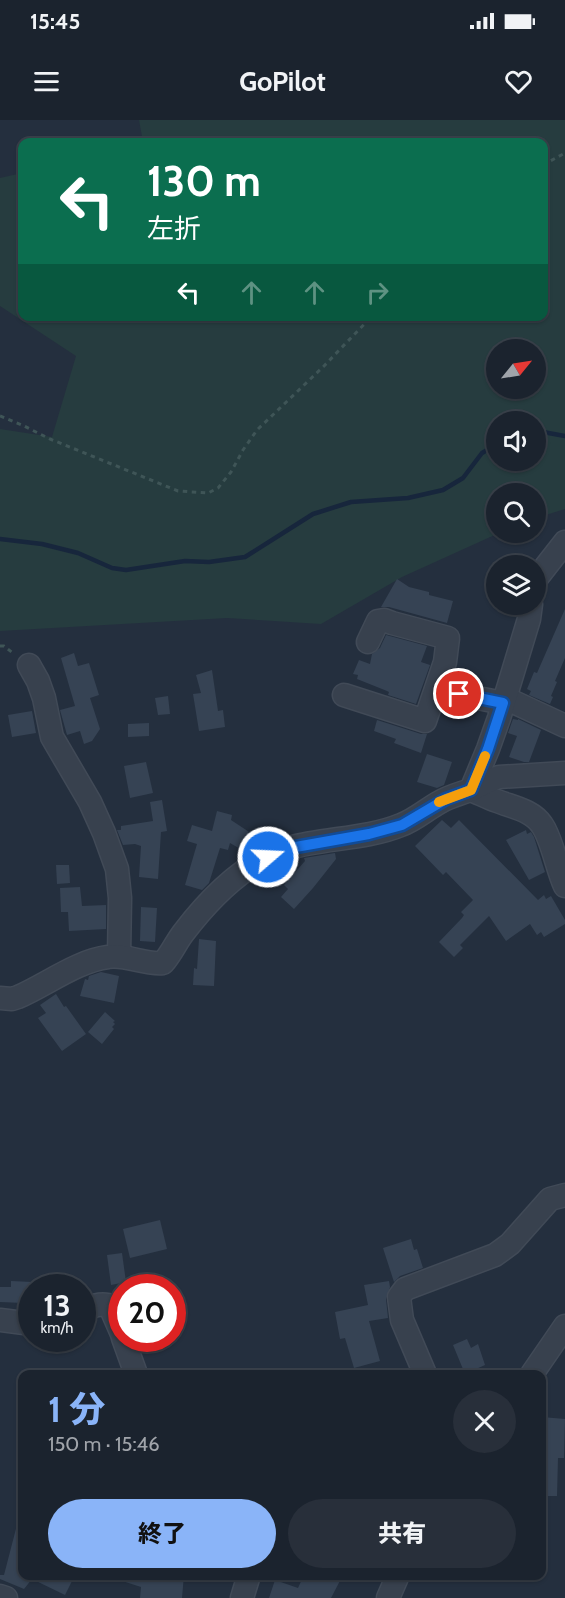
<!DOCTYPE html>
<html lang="ja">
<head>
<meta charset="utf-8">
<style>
  :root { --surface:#1b232e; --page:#282f3a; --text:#f1f3f6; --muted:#a0a4aa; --line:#39404a; --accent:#8ab4f8 }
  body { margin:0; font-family:Cabin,"Noto Sans JP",sans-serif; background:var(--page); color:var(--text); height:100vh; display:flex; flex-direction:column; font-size:22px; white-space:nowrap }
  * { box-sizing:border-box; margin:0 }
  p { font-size:20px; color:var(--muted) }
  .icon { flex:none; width:33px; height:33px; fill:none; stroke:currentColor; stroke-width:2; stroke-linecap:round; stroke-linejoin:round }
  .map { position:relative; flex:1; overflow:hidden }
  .sheet { position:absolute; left:18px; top:1250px; width:528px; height:210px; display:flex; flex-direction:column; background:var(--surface); border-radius:12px; box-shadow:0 2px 4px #0004,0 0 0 2px var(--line) }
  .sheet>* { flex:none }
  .banner { position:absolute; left:18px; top:18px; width:530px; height:183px; border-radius:12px; box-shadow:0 2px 4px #0004,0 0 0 2px var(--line); background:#0b6e4f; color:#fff; overflow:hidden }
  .needle { width:39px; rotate:60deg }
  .fabs { position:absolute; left:486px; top:219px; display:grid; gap:12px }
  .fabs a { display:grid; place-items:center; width:60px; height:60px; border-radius:50%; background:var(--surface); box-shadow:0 2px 4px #0004,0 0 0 2px var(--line); font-size:30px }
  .speed { position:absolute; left:18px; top:1154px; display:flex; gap:12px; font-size:30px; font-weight:700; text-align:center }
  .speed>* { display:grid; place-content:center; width:78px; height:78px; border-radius:50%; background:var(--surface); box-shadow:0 2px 4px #0004,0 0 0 2px var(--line); line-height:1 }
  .speed small { font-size:15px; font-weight:400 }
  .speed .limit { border:9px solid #d22; background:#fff; color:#111 }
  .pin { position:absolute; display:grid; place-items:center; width:51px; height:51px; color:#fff; margin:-26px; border:3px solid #fff; border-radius:50%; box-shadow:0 2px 6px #0007 }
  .me { position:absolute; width:66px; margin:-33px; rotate:71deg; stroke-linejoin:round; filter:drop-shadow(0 0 4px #0008) }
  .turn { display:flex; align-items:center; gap:21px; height:126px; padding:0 30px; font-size:27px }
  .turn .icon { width:78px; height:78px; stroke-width:2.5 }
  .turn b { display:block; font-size:42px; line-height:51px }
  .lanes { display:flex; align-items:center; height:57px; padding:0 30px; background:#0003; justify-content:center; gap:30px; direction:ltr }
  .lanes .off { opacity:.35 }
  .round { display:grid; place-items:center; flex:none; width:63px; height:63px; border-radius:32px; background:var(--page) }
  .summary { display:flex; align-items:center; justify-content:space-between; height:102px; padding:0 30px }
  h1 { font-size:36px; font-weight:800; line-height:45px; color:var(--accent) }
  .action { display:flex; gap:12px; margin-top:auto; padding:12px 30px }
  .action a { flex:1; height:69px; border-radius:36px; background:var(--accent); color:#111; font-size:24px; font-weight:800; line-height:69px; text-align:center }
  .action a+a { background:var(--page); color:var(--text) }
  .status { display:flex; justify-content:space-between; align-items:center; height:42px; padding:0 30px; background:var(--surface); direction:ltr }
  .status svg { height:16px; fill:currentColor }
  header { display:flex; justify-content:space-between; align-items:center; height:78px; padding:0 30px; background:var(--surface); font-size:27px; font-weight:800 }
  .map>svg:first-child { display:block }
  .green { fill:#263c3f; fill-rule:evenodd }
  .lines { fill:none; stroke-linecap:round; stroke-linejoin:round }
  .stream { stroke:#17263c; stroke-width:4.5 }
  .building { fill:#364354 }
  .minor-casing { stroke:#414a57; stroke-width:25 }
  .path { stroke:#3f5557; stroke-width:3; stroke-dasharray:4.5 4.5; stroke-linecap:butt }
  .minor { stroke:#38414e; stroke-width:22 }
  .route-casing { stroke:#114b97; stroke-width:15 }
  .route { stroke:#1a73e8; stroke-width:10 }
  .slow { stroke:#f59e0b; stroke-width:10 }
</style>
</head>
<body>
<div class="status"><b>15:45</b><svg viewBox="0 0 49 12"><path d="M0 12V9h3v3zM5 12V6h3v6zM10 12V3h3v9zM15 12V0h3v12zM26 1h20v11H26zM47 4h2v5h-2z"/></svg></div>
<header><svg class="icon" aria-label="menu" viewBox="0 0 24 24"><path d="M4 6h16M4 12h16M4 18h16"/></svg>GoPilot<svg class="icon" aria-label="heart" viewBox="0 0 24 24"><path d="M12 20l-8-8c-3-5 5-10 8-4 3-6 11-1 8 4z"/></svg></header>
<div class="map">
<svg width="565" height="1478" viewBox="0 0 565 1478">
  <rect width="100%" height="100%" fill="#242f3e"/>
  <!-- green -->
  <path class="green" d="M 139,0 L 565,0 L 565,389 L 536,398 L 536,374 L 496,374 L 496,412 L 499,413 L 402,457 L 321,504 L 227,498 L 0,511 L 0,309 L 52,317 L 76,236 L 0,186 L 0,58 L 22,53 L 22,196 L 543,196 L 543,22 L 143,22 ZM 496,230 L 536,230 L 536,268 L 496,268 ZM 496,302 L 536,302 L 536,340 L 496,340 Z"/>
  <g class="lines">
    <!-- stream -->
    <g class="stream">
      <polyline points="536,312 543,312 565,316"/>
      <polyline points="0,419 42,424 78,433 112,448 126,450 185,441 209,442 245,437 313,394 351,382 408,378 443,370 463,358 482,333 496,325"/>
    </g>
  </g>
  <!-- building -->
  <g class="building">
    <polygon points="397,459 409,467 429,472 429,475 453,481 447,503 389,487 381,487"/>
    <polygon points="565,489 565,538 555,561 557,562 551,576 553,577 550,584 529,575 531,571 527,569 534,552 537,553"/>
    <polygon points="386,515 427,526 421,542 430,545 416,584 388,575 389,572 387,571 357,559 358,555 353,554 359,540 370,544 372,534 380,528"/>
    <polygon points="74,533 78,546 89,543 99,575 90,578 100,609 92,621 84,624 80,611 67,615 60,590 75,586 61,538"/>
    <polygon points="212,550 218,591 223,590 225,607 199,611 193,574 201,573 196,555"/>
    <polygon points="168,576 170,594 158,595 155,578"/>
    <polygon points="32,591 36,613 12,617 8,595"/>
    <polygon points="513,599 518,600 518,599 541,610 529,642 524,642 509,637 517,616 508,613"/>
    <polygon points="377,600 421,614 427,614 421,633 394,623 396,619 374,611"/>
    <polygon points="149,603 149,616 128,617 128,604"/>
    <polygon points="427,634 452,642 444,665 437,668 417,662"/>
    <polygon points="146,642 153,673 130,678 124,646"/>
    <polygon points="162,680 167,711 161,712 158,759 139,757 141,726 135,724 123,725 117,710 121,710 121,706 153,701 150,682"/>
    <polygon points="217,691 232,695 231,700 266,723 247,733 230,723 228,730 220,728 209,763 202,770 185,765 197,724 187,721 192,705 212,711"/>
    <polygon points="442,700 451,708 459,700 538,780 544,775 546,779 551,776 565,800 565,804 544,817 541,812 537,815 530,804 506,821 489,796 460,825 463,828 454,837 439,822 462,798 464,795 461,792 473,780 446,752 443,755 415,726"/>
    <polygon points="526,710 527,714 531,712 534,717 545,752 529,760 506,720"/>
    <polygon points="335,733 336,739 313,768 294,789 281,777 288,769 284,765 305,741 304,738"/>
    <polygon points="56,745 69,745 70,763 57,764"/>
    <polygon points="80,767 82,786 106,785 106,809 69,811 68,792 61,792 60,768"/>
    <polygon points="141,787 157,788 155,822 140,821"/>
    <polygon points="199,819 216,821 214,866 193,865 194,848 197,849"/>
    <polygon points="101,852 119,856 114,883 80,876 85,859 88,860 89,856"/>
    <polygon points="56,874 64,887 66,886 86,914 62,931 38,898 46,893 40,885"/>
    <polygon points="105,892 115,901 113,902 115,904 112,907 114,909 102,924 88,912"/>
    <polygon points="160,1100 167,1129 130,1138 123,1109"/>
    <polygon points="411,1119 414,1130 417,1129 423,1148 400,1156 394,1162 383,1128"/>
    <polygon points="122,1133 126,1162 111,1165 107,1135"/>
    <polygon points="11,1161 32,1162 32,1175 24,1175 23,1183 0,1182 0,1167 11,1167"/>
    <polygon points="389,1161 390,1167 386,1179 388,1198 369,1201 380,1241 354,1248 345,1218 340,1219 335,1192 368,1185 364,1165"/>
    <polygon points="467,1219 471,1228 478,1224 485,1245 465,1254 453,1225"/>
    <polygon points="542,1297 565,1299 564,1338 558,1338 557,1376 542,1376"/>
    <polygon points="18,1401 22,1401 22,1455 75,1455 65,1475 32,1459 24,1469 0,1459 0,1455 4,1455"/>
    <polygon points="113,1455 184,1455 182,1478 140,1478 141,1467 113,1458"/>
    <polygon points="304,1455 343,1455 331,1478 269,1478 275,1460 298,1468"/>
  </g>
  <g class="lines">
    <defs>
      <g id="minor">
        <polyline points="536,459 565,422"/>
        <polyline points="29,545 38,561 44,578 52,617 90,682 104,713 117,749 120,778 119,836"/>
        <polyline points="437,570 503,583"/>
        <polyline points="344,575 425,601 445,542 448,518 392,503 384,500 378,501 368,522"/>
        <polyline points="505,578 565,606"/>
        <polyline points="471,670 488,629 499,598 529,499 531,484"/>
        <path d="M 471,670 C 479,673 488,678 497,681 C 512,687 532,690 542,705 C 552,719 557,749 565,766"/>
        <path d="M 0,878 L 12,879 L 18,877 C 46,865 77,841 108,837 C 126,834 145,845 163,843 C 172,833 176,822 184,812 C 210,778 247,741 289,728 C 325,718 367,719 401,705 C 415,700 427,689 440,682 C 450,676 460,674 470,670 C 480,666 489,660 499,657 L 565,653"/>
        <path d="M 82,1191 C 91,1187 98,1183 108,1185 L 112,1191 L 122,1214"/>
        <polyline points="0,1200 32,1204"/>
        <polyline points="123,1218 136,1254"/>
        <polyline points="425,1254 402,1200 399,1177 405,1169 495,1135 510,1124 550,1079 565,1075"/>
        <polyline points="532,1254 565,1206"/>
        <polyline points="0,1476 6,1478"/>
        <polyline points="242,1478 249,1455"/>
        <polyline points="388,1478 398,1455"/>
      </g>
    </defs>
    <!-- minor casing -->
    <use href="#minor" class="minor-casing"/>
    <!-- path -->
    <g class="path">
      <polyline points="543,45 565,33"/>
      <polyline points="0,296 22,305 50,319 178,371 208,373 218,368 231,352 243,330 257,310 324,246 372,196"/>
      <polyline points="0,526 4,526 14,534"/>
    </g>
    <!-- minor -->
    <use href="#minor" class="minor"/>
  </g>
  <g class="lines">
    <defs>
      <polyline id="route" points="268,737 290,728 369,714 402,705 446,679 471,670 488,629 503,583 459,574"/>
    </defs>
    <!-- route casing -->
    <use href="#route" class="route-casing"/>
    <!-- route -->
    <use href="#route" class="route"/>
    <!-- slow -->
    <polyline class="slow" points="439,682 471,670 485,636"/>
  </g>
</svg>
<div class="fabs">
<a><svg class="needle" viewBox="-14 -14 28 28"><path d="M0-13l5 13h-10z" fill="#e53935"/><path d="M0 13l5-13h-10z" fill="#a0a4aa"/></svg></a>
<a><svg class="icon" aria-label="sound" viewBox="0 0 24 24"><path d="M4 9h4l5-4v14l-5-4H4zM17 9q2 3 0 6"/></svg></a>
<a><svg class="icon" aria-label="search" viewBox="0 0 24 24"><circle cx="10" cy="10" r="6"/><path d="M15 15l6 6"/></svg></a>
<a><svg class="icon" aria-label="layers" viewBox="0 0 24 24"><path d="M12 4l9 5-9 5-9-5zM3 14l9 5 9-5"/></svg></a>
</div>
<div class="speed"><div>13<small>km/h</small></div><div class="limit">20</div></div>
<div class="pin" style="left:459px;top:574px;background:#d93025"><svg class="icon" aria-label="arrive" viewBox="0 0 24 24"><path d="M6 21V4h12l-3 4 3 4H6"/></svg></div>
<svg class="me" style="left:268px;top:737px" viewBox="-20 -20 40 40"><circle r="17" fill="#1a73e8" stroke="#fff" stroke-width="3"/><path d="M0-11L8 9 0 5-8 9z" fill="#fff"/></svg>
<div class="banner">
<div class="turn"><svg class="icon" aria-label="left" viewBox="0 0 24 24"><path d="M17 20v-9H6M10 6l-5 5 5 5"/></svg><div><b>130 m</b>左折</div></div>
<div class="lanes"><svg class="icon" aria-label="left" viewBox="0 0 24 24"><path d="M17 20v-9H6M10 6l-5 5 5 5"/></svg><svg class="icon off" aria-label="ahead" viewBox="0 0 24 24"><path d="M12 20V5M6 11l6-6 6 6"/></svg><svg class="icon off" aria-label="ahead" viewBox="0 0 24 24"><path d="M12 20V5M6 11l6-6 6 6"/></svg><svg class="icon off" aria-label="right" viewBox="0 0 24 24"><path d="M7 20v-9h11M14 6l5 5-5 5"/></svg></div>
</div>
<section class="sheet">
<div class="summary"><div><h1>1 分</h1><p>150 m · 15:46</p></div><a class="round"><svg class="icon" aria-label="close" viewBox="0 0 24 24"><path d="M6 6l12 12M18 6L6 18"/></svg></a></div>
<div class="action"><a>終了</a><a>共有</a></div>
</section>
</div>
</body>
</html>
